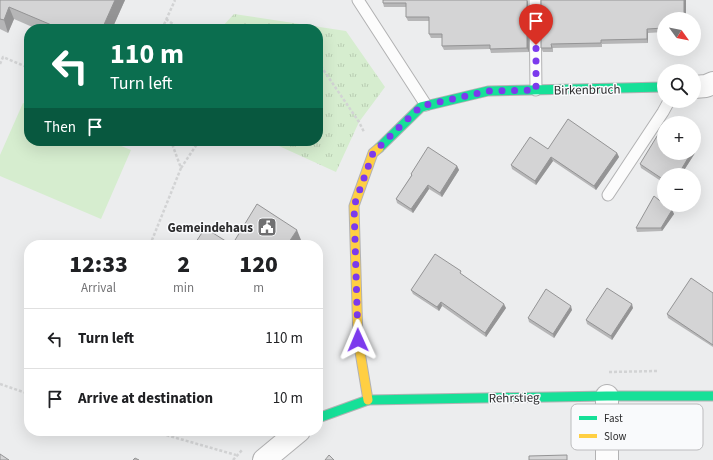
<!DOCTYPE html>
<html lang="en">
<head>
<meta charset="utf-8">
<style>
  :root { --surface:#fff; --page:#f2f2f2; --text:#202124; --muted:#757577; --line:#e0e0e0 }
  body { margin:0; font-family:"Source Sans 3",sans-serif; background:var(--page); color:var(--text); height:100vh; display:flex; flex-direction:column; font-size:15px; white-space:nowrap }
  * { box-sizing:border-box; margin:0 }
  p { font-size:13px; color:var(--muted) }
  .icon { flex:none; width:22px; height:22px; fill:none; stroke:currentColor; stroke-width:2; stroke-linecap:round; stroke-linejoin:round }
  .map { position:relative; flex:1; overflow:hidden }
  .drawer { position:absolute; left:24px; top:240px; width:299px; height:196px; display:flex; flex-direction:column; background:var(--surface); border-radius:16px; box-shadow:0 4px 16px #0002 }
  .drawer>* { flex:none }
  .guide { position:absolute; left:24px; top:24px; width:299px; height:122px; border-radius:16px; box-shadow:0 4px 16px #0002; background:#0b6e4f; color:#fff; overflow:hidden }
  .needle { width:26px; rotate:123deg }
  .controls { position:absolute; left:657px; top:12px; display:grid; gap:8px }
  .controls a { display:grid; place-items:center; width:44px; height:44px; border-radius:50%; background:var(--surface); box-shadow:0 4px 16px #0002; font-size:20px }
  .pin { position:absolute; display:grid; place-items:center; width:34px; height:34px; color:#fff; margin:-41px -17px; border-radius:50% 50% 50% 0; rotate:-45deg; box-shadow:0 0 4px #0007 }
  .pin .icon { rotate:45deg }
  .me { position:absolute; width:44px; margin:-22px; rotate:359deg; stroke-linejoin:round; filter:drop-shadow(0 0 3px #0008) }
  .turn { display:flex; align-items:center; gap:14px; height:84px; padding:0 20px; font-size:18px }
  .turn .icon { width:52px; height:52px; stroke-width:2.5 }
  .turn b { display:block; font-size:28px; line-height:34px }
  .then { display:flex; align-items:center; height:38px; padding:0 20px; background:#0003; gap:8px; font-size:15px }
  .eta { display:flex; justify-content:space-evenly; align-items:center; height:68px; text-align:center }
  .eta b { font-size:24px; font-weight:800; line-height:28px }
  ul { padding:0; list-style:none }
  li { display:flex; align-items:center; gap:12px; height:60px; padding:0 20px; border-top:1px solid var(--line) }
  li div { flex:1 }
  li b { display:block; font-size:15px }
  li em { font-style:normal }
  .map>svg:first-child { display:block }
  .grass { fill:#d6edcf }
  .park { fill:url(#park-tufts) }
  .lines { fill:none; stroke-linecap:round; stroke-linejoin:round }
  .lane-casing { stroke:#b2b2b3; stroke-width:13 }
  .street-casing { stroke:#b2b2b3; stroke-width:24 }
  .fast-casing { stroke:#b2b2b3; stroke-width:11 }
  .slow-casing { stroke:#b2b2b3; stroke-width:11 }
  .path { stroke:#d2d3d4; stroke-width:2.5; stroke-dasharray:3 2; stroke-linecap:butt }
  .lane { stroke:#fcfcfc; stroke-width:11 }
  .street { stroke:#fcfcfc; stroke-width:22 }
  .fast { stroke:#16e098; stroke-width:9 }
  .slow { stroke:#ffcf43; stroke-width:9 }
  .wall { fill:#b6b6b7 }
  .shaded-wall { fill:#949495 }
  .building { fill:#d4d4d5; stroke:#949495 }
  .route { stroke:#7c3aed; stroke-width:7; stroke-dasharray:0 12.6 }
  .labels { text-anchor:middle; stroke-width:3; stroke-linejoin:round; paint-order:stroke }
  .street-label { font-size:13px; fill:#2d2d2e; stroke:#f9fafc }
  .poi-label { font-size:13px; font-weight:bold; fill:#2d2d2e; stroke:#f9fafc; text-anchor:end }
  .key { fill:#f9fafc; stroke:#bcbcbe; stroke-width:1 }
  .key-label { font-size:11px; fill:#2d2d2e }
</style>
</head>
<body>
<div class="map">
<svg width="713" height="460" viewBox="0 0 713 460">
  <defs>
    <pattern id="park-tufts" width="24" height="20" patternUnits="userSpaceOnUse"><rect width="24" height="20" fill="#d6edcf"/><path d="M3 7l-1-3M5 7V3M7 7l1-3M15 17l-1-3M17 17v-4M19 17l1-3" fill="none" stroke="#b8ccb2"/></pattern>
  </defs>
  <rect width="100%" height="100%" fill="#ecedee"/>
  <!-- grass -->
  <polygon class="grass" points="23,103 29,106 29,141 109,141 131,150 101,219 0,176 0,155"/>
  <!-- park -->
  <polygon class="park" points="234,14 346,31 385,87 359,122 336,172 268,141 318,141 318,29 220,29"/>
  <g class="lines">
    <defs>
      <g id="lane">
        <polyline points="358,0 426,105"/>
        <polyline points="535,0 536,90"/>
        <polyline points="608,195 663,112 669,101"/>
      </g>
      <g id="street">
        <polyline points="694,87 706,86 713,83"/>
        <polyline points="607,396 607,460"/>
        <polyline points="264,460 299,431"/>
      </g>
      <g id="fast">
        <polyline points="379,148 421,107 488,91 664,87"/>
        <polyline points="318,418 368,400 607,396 713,396"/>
      </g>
      <polyline id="slow" points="368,400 358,340 354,206 373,153 379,148"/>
    </defs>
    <!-- lane casing -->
    <use href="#lane" class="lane-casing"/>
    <!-- street casing -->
    <use href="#street" class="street-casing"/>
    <!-- fast casing -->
    <use href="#fast" class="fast-casing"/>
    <!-- slow casing -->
    <use href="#slow" class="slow-casing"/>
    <!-- path -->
    <g class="path">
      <polyline points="166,19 180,29"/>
      <polyline points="162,29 175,0"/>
      <polyline points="318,62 359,122 364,132"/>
      <polyline points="0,64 3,57 29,68"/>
      <polyline points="181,168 199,141"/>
      <polyline points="150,245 181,168 171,141"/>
      <polyline points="609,372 658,371"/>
      <polyline points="0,384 29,394"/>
      <polyline points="152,431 236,455"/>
      <polyline points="233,460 243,449"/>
    </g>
    <!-- lane -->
    <use href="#lane" class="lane"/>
    <!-- street -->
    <use href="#street" class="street"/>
    <!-- fast -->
    <use href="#fast" class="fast"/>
    <!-- slow -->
    <use href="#slow" class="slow"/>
  </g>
  <!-- wall -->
  <g class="wall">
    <polygon points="0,0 125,0 112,29 37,29 14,19 8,33 0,29"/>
    <polygon points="383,0 527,0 528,2 529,52 491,53 490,49 444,50 442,46 442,38 431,38 429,34 429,21 408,21 406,17 406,7 384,7 383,3"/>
    <polygon points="686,0 686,19 664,19 664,32 648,33 648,43 602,44 602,47 553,48 553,52 543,52 541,48"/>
    <polygon points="548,149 617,153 619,157 596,190 553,161 536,185 512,169 511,165"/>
    <polygon points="695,153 681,175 664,175 664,183 641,168 640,164"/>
    <polygon points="457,166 459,170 442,197 429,189 413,213 397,203 396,199 411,176 411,174"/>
    <polygon points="672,210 674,214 662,231 637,232 636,228"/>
    <polygon points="462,275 506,308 486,337 442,306 439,311 413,294 411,290"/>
    <polygon points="713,293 713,347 668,318 667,314"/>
    <polygon points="633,308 612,340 587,324 586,320"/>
    <polygon points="572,310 554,338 529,322 528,318"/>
  </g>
  <!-- shaded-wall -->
  <g class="shaded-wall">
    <polygon points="115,0 125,0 112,29 102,29"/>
    <polygon points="527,0 528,2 529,52 527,48"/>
    <polygon points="684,0 686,0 686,19 685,19 684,17"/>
    <polygon points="9,7 14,19 8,33 4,20"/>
    <polygon points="647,29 648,33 648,43 647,39"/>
    <polygon points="694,149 695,153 681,175 678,175 691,153 694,153"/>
    <polygon points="617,153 619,157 596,190 594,186"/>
    <polygon points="551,157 553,161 536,185 535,181"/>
    <polygon points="457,166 459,170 442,197 440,193"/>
    <polygon points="428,185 429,189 413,213 411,209"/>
    <polygon points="672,210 674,214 662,231 661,228"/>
    <polygon points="297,230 301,240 298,245 287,245"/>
    <polygon points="441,302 442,306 439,311 437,307"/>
    <polygon points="504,304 506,308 486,337 485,333"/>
    <polygon points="632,304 633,308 612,340 611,336"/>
    <polygon points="571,306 572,310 554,338 553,334"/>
  </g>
  <!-- building -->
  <g class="building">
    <polygon points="0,0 115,0 102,29 61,29 9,7 4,20 0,19"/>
    <polygon points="383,0 527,0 527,48 490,49 490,45 442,46 442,34 429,34 429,17 406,17 406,3 383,3"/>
    <polygon points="541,0 684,0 684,17 671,17 671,19 664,19 664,28 647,29 647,39 601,40 601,43 551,44 552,48 541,48"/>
    <polygon points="568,119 617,153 594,186 551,157 535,181 511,165 530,137 548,149"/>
    <polygon points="662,128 664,130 664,153 691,153 678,175 664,175 664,180 640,164"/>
    <polygon points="428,147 457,166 440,193 428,185 411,209 396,199 412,175 411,174"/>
    <polygon points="654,196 664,204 664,205 666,205 672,210 661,228 636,228"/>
    <polygon points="257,204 297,230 287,245 232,245"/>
    <polygon points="205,228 232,245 194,245"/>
    <polygon points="435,254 461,271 460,273 504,304 485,333 441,302 437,307 411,290"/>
    <polygon points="691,278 713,293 713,345 667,314"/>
    <polygon points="607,288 632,304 611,336 586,320"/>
    <polygon points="546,289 571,306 553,334 528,318"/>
    <polygon points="0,454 9,460 0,460"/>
    <polygon points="329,455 334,460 325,460"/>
    <polygon points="567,455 567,460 529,460 529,456"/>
    <polygon points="135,458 139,460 133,460"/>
  </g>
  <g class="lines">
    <!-- route -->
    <polyline class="route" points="358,340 354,206 373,153 421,106 488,91 536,90 536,45"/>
  </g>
  <!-- icons -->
  <defs>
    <symbol id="civic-square" viewBox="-11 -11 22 22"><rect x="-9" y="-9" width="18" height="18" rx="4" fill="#707071" stroke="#f9fafc"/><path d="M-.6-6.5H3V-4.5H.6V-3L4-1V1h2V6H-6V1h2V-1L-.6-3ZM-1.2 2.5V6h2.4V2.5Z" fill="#fff"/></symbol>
  </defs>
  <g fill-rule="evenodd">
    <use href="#civic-square" x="256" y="216" width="22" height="22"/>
  </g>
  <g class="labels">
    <!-- street labels -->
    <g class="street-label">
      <text transform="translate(587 89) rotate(-1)" y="5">Birkenbruch</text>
      <text transform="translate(514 397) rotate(-1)" y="5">Rehrstieg</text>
    </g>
    <!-- poi labels -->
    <g class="poi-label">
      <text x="253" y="232">Gemeindehaus</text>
    </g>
  </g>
  <!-- legend -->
  <rect x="571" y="404" width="132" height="46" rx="6" class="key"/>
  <rect x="579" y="416" width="18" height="4" fill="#16e098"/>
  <rect x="579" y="434" width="18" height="4" fill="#ffcf43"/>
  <g class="key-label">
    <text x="604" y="422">Fast</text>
    <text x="604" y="440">Slow</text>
  </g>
</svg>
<div class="controls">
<a><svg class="needle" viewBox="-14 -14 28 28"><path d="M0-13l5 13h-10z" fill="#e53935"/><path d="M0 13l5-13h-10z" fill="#757577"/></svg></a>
<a><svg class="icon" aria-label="search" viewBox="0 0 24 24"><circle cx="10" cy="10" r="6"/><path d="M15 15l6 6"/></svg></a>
<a>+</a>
<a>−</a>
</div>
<div class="pin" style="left:536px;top:45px;background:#d93025"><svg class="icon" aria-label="arrive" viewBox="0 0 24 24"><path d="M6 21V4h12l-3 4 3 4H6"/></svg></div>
<svg class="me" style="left:358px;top:340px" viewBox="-20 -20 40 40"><path d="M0-17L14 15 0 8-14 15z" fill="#7c3aed" stroke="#fff" stroke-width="4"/></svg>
<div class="guide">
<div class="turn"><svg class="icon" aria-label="left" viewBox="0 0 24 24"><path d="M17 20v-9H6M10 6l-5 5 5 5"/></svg><div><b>110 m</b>Turn left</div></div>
<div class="then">Then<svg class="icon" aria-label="arrive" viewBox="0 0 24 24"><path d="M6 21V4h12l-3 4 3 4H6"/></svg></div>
</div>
<section class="drawer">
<div class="eta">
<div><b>12:33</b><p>Arrival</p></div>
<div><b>2</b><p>min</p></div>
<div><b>120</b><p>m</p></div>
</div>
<ul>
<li><svg class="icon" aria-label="left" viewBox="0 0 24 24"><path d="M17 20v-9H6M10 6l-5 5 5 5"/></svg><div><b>Turn left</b></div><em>110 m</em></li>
<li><svg class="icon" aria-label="arrive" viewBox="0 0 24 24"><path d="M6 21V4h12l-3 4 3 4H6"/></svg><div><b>Arrive at destination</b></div><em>10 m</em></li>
</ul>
</section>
</div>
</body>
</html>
